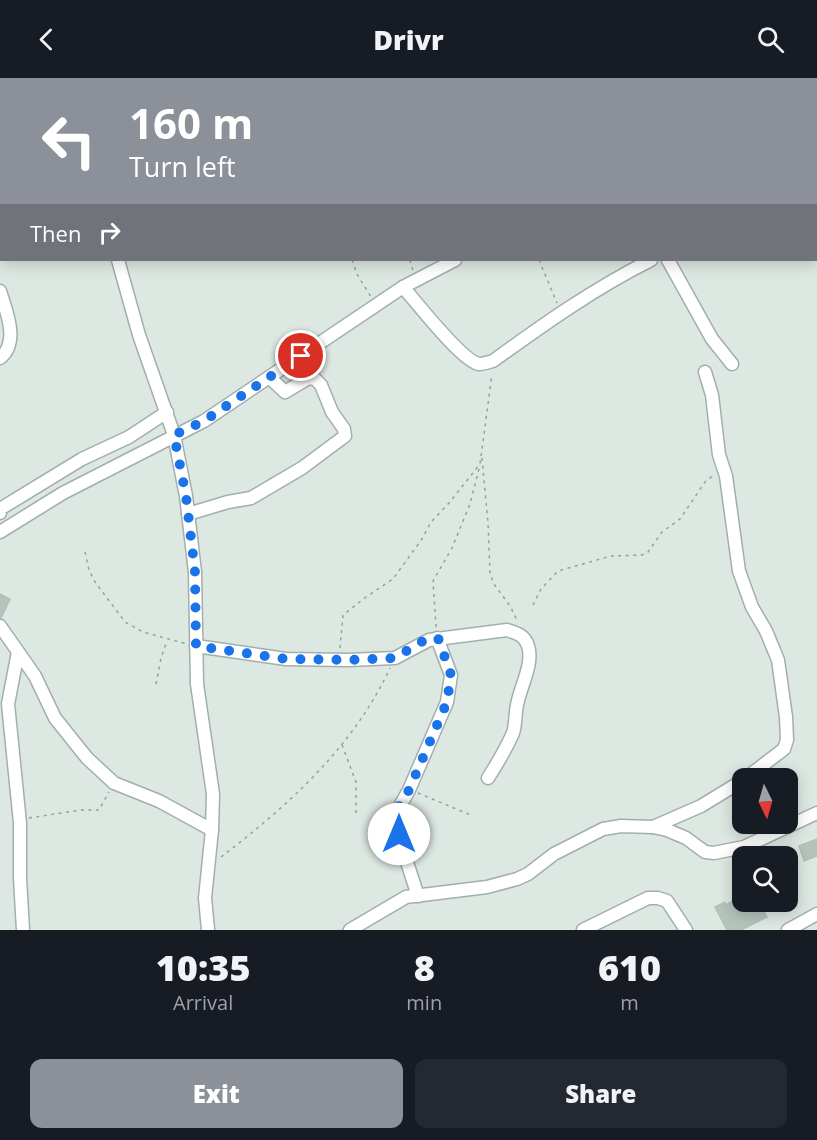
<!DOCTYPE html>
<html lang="en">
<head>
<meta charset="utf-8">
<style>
  :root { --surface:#171b24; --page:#242831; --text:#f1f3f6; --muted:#9ea1a6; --accent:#8c9099 }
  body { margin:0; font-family:"Open Sans",sans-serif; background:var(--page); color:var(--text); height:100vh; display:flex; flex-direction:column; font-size:22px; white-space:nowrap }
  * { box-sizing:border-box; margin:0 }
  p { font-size:20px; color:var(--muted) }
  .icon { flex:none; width:33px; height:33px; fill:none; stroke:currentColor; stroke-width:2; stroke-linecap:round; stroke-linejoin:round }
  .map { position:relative; height:852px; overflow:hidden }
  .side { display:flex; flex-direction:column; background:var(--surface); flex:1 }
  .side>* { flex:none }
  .hud { position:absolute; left:0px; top:0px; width:818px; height:183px; box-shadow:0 3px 15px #0003; background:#8c9099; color:#fff; overflow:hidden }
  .needle { width:39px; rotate:175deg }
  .fabs { position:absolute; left:732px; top:690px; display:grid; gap:12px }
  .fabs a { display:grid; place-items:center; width:66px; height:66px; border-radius:12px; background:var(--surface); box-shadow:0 3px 15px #0003; font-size:30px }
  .pin { position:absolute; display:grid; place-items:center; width:51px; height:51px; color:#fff; margin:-26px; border:3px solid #fff; border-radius:50%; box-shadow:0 2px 6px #0007 }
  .me { position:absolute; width:66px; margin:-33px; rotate:0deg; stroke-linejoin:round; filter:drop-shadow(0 0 4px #0008) }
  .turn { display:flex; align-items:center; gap:21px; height:126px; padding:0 30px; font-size:27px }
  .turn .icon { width:78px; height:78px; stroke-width:2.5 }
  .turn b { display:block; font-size:42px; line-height:51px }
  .then { display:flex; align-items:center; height:57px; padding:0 30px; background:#0003; gap:12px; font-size:22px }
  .eta { display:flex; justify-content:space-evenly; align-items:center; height:102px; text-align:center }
  .eta b { font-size:36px; font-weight:800; line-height:42px }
  .primary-button { display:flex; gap:12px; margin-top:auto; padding:12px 30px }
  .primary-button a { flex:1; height:69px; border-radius:12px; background:var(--accent); color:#fff; font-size:24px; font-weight:800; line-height:69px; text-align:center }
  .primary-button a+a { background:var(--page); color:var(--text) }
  header { display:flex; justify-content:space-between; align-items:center; height:78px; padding:0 30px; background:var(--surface); font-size:27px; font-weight:800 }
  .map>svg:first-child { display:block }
  .building { fill:#b4c3bc; stroke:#b1c1ba; stroke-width:1.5 }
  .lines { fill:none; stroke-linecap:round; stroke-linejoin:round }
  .minor-casing { stroke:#a2afaa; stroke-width:15 }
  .path { stroke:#80aa9b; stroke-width:1.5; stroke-dasharray:3 4.5; stroke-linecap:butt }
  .minor { stroke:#fff; stroke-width:12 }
  .route { stroke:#1a73e8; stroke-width:10; stroke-dasharray:0 18 }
</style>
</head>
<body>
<header><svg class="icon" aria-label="back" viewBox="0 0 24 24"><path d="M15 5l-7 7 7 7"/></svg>Drivr<svg class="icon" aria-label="search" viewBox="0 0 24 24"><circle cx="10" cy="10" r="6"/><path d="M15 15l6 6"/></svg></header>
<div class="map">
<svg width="817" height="852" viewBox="0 0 817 852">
  <rect width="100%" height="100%" fill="#dee8e3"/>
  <!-- building -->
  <g class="building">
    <polygon points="0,516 10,521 1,540 0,540"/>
    <polygon points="817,761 817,778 804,783 799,768"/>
    <polygon points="742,817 742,824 751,824 754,832 761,828 767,839 741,852 727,852 715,829 725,824 726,827"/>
  </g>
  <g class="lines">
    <defs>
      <g id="minor">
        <polyline points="100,0 100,2"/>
        <polyline points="232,0 233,2"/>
        <polyline points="557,0 557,2"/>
        <polyline points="154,2 159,0"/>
        <polyline points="448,2 449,0"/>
        <polyline points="756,2 759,0"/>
        <polyline points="0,98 2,98"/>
        <polyline points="816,106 817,105"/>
        <polyline points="118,182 139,257 174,357 186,418 195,494 197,606 213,716 212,752 205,820 208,852"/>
        <polyline points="668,182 712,261 732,286"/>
        <path d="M 403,209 C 417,225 462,283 479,286 C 484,286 489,284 493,283 C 544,246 595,210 651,182"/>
        <path d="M 0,213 C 6,233 20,264 0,280"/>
        <polyline points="705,294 712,317 719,377 726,398 739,493 752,529 766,553 778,582 786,639 787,662 784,671 746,700"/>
        <polyline points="0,435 0,431 82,381 129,359 167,334"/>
        <polyline points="188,436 228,424 251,420 302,390 345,358 344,351 332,334 321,307 315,301 310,300 305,302 285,314 269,299"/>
        <polyline points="0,454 63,415 204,343 403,209 455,182"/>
        <polyline points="0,548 35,598 55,640 87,680 114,705 159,723 212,752"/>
        <path d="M 196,568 L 286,581 L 348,582 L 395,580 L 429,562 L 507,552 C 516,555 525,557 528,568 C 534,586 520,609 517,627 C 515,636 516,646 513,655 C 506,671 497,686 488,700"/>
        <polyline points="18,574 8,626 20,745 20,800 23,852"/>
        <polyline points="653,749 701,728 742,703"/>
        <polyline points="418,818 405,778 395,737 409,712 447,624 451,597 437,560"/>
        <polyline points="350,852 406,819 487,809 517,801 528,796 554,776 603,751 621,748 653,749 667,752 686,760 705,774 714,775 744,769 817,735"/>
        <polyline points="583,852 648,820 658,820 667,823 686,852"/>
        <polyline points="788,852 817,836"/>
      </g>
    </defs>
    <!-- minor casing -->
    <use href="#minor" class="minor-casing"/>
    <!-- path -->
    <g class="path">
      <polyline points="385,0 385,2"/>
      <polyline points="685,2 686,0"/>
      <polyline points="352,182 357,196 371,219"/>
      <polyline points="410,182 413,193"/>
      <polyline points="539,182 557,225"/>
      <polyline points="482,380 488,445 490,495 494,506 510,528 518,544"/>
      <polyline points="85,474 89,492 95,504 125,544 143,554 187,566"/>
      <polyline points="533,527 541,511 558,493 611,478 642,477 648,474 662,454 680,441 705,404 715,396"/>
      <polyline points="436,549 433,503 452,470 470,426 480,387"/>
      <polyline points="340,570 343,537 366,519 393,501 422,461 431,444 449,425 480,386 492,296"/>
      <polyline points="156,606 161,580 167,563"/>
      <polyline points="342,667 356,704 356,736"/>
      <polyline points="418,715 473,738"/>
      <polyline points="29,740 81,732 99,732 109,714"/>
      <path d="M 221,779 C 289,727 354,668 390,590"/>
    </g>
    <!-- minor -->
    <use href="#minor" class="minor"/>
  </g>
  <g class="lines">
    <!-- route -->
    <polyline class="route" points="301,278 204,343 174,357 186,418 195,494 196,568 286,581 348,582 395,580 421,564 438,560 451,597 447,624 409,712 395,735 399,756"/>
  </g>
</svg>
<div class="fabs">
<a><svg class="needle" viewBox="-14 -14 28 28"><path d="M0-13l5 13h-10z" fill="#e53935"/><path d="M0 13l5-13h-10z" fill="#9ea1a6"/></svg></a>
<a><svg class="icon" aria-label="search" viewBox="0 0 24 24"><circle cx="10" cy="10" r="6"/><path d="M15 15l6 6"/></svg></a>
</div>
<div class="pin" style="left:301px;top:278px;background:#d93025"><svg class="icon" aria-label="arrive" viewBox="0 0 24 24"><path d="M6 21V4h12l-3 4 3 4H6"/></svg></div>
<svg class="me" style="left:399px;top:756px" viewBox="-20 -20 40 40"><circle r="19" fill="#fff"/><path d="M0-13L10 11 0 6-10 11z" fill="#1a73e8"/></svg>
<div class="hud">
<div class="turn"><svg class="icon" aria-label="left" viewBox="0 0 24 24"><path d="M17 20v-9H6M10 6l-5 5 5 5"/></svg><div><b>160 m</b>Turn left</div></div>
<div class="then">Then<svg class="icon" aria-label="right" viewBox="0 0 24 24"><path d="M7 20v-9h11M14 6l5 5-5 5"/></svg></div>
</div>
</div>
<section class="side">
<div class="eta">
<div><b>10:35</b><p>Arrival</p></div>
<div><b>8</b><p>min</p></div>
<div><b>610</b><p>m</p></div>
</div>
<div class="primary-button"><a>Exit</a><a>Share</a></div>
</section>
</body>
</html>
